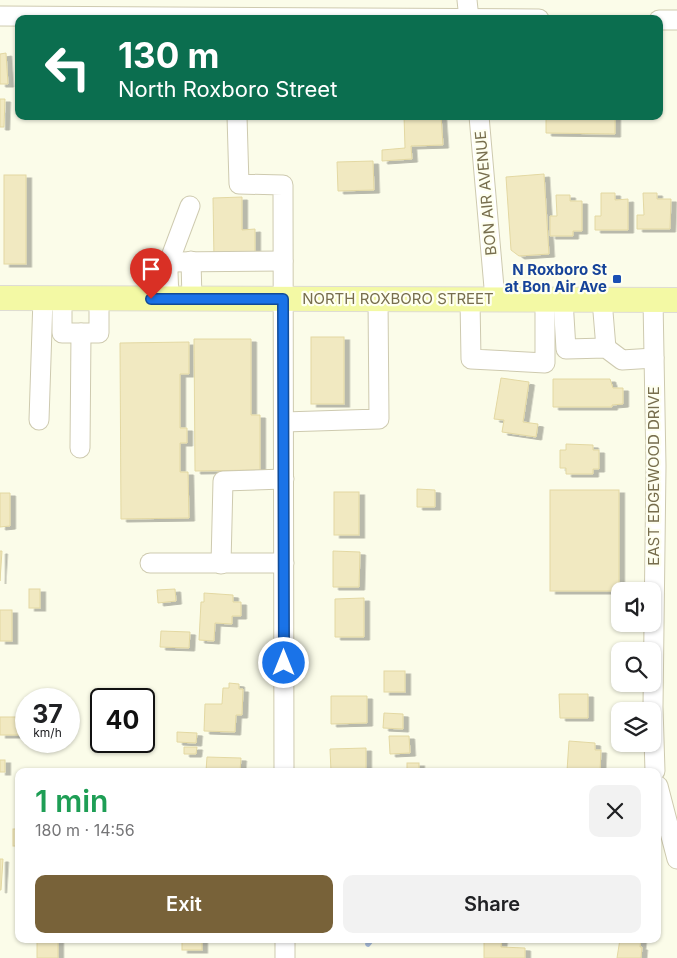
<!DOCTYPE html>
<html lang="en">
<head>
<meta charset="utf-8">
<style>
  :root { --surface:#fff; --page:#f2f2f2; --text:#202124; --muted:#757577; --accent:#786239 }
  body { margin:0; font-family:Inter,sans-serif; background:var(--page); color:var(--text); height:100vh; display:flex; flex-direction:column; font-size:19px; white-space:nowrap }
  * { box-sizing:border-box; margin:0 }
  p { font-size:16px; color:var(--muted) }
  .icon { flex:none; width:28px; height:28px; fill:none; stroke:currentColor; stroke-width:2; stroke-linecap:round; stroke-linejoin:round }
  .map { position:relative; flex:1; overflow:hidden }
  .side { position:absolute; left:15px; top:768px; width:646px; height:175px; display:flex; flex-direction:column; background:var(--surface); border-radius:10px; box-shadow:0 1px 4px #0004 }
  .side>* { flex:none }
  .banner { position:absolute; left:15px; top:15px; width:648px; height:105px; border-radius:10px; box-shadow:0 1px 4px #0004; background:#0b6e4f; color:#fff; overflow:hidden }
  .buttons { position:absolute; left:611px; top:582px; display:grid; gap:10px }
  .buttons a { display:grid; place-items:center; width:50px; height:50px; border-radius:10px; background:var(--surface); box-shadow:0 1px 4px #0004; font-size:25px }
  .speed { position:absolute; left:15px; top:688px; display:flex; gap:10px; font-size:25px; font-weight:700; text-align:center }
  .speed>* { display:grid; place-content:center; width:65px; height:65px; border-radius:50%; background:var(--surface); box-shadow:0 1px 4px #0004; line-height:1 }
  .speed small { font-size:12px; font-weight:400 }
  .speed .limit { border:2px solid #111; border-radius:8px; background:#fff; color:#111 }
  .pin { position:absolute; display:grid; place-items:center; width:42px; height:42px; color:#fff; margin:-51px -21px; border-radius:50% 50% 50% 0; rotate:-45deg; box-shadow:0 0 5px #0007 }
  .pin .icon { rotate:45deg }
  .me { position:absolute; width:55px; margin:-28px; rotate:0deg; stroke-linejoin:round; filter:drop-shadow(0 0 4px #0008) }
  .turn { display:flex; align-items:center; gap:18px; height:105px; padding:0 20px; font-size:22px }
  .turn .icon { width:65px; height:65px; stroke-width:2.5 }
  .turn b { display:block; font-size:35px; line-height:42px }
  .round { display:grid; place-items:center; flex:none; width:52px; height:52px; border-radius:10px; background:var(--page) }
  .headline { display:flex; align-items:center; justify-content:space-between; height:85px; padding:0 20px }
  h1 { font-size:30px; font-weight:600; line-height:38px; color:#1e9e55 }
  .primary-button { display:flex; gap:10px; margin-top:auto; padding:10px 20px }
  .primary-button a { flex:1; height:58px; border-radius:10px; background:var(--accent); color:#fff; font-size:20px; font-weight:600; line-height:58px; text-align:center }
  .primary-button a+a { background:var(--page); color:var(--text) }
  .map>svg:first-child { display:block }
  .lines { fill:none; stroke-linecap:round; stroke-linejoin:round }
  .stream { stroke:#a4b9d7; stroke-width:5.5 }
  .building { fill:#f1e9c1; stroke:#e3d8a2; filter:url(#shadow) }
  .minor-casing { stroke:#cecaaf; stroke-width:21 }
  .major-casing { stroke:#dedcd4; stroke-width:26 }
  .minor { stroke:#fff; stroke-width:19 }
  .major { stroke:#f3f9a4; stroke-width:24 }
  .route-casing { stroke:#114b97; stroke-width:12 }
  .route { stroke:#1a73e8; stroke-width:9 }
  .transit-dot { fill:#1a4fb4; stroke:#fefff0; stroke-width:2 }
  .labels { text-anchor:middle; stroke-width:4.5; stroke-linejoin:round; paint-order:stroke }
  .street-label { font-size:15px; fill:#776e4d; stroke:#fefff0 }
  .transit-label { font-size:15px; font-weight:bold; fill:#164399; stroke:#fefff0; text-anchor:end }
</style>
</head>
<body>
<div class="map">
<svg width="677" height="958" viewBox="0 0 677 958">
  <defs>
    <filter id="shadow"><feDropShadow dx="5.5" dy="3" stdDeviation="0" flood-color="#0004"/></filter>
  </defs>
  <rect width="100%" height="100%" fill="#fbfce9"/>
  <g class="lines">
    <!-- stream -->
    <polyline class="stream" points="368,944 372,939"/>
  </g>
  <!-- building -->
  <g class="building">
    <polygon points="6,53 8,84 0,84 0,54"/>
    <polygon points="0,99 5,99 4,127 0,127"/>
    <polygon points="404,116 441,116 443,145 411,146 412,159 382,161 382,150 405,148"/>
    <polygon points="546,116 615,116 615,134 546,133"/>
    <polygon points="373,161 374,190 338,191 337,162"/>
    <polygon points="544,174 549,254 519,256 511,250 506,177"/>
    <rect x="4" y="175" width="22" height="89"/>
    <polygon points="601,193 615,193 615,200 628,199 628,230 595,230 595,216 601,216"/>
    <polygon points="643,193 657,193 657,199 671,199 670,229 637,229 637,215 644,215"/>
    <polygon points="556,195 570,195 570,201 582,201 582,231 573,231 573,236 550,236 550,216 557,216"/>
    <polygon points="242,197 242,230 255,229 255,257 214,258 213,198"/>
    <rect x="311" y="337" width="33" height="67"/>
    <polygon points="194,339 251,339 251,415 260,415 260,470 195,471"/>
    <polygon points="189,342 189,374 180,374 180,428 187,428 187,443 180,443 180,472 188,472 189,518 121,519 120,343"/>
    <polygon points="501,378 529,382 523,422 538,424 536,437 502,432 504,420 494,419"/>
    <polygon points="553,379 610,379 613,388 623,388 623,404 612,405 612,407 553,407"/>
    <polygon points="566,444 593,445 593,450 599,450 599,469 593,469 593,474 566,474 566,468 560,468 560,450 566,450"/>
    <polygon points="417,489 435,490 435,507 417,507"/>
    <rect x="550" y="490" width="69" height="101"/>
    <rect x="334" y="492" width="25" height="43"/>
    <polygon points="0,493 10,493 10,526 0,527"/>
    <polygon points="0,551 2,551 0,581"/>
    <polygon points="333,551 360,552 359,587 333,587"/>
    <rect x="29" y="589" width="11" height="19"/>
    <polygon points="175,589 176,601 158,603 157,590"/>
    <polygon points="204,593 233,595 233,602 241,602 241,616 232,616 232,624 215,623 214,641 199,640 201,602 204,602"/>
    <polygon points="364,598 364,637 335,637 335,599"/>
    <rect x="0" y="610" width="12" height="31"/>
    <polygon points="161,631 190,632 189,648 160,647"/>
    <rect x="384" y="671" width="21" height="21"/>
    <polygon points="229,683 239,684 239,689 243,689 242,715 236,715 235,732 204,731 205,704 222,704 223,688 229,688"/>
    <polygon points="559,694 588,694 588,718 560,718"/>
    <polygon points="331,696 367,696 367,723 331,724"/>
    <polygon points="384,713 403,714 403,729 383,728"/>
    <rect x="0" y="717" width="20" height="18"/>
    <polygon points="177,732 197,733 196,743 177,742"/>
    <polygon points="389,736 409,736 410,753 390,754"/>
    <polygon points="569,741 595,743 595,750 601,750 600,771 567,771"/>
    <polygon points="184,747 197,747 196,754 184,754"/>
    <polygon points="366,748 366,771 331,771 330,749"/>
    <polygon points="207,757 241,758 240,771 200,771 206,771"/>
    <rect x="0" y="760" width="5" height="12"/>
    <rect x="407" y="763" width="12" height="8"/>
    <rect x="13" y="829" width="6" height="17"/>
    <polygon points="0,859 3,859 1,890 0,890"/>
    <rect x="182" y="939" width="20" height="11"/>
    <polygon points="484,939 502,939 501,947 525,948 525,958 484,958"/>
    <polygon points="620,939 641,939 640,947 642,947 641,958 617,958"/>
    <polygon points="58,940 58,958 37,958 37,941"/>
  </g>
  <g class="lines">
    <defs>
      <g id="minor">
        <polyline points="467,0 469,19"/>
        <polyline points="0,16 539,19"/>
        <polyline points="659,20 677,20"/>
        <polyline points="237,116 239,184 283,185 284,771"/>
        <polyline points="479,116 495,299"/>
        <polyline points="191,261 192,299"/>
        <polyline points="169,262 283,261"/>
        <polyline points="62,298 62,333 99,333 99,299"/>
        <polyline points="169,299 168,272 169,262 190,206"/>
        <polyline points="470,300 471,359 545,363 545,300"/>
        <polyline points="563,300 566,349 606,348 622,360 654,358"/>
        <polyline points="602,300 606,348"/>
        <polyline points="653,300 656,466 653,707 655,771"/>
        <polyline points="39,420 43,298"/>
        <polyline points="284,422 379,419 378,299"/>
        <polyline points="80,448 81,333"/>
        <polyline points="150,563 284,563"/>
        <polyline points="221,564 223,481 284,479"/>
        <polyline points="658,786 677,859"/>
        <polyline points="285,939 285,958"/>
      </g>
      <polyline id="major" points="0,298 677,300"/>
    </defs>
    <!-- minor casing -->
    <use href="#minor" class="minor-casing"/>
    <!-- major casing -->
    <use href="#major" class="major-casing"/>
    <!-- minor -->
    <use href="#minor" class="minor"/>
    <!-- major -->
    <use href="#major" class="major"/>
  </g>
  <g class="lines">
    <defs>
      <polyline id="route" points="151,299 283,299 284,663"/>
    </defs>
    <!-- route casing -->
    <use href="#route" class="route-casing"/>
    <!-- route -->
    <use href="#route" class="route"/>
  </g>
  <!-- markers -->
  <rect class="transit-dot" x="612" y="274" width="10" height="10" rx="2.5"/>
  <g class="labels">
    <!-- street labels -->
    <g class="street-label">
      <text transform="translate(486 193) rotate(-95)" y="5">BON AIR AVENUE</text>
      <text x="398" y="304">NORTH ROXBORO STREET</text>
      <text transform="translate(654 476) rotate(-90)" y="5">EAST EDGEWOOD DRIVE</text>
    </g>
    <!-- transit labels -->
    <g class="transit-label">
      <text x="607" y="275">N Roxboro St<tspan x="607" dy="17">at Bon Air Ave</tspan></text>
    </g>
  </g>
</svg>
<div class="buttons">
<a><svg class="icon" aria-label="sound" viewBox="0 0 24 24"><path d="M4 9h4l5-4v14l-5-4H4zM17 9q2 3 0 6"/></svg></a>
<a><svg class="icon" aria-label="search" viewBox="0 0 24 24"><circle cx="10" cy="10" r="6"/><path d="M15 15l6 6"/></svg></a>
<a><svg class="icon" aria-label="layers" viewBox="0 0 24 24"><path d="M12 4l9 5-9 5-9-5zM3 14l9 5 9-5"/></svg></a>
</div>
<div class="speed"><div>37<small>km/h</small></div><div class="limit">40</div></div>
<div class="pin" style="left:151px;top:299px;background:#d93025"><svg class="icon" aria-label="arrive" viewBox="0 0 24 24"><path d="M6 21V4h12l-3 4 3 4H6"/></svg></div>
<svg class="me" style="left:284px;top:663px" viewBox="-20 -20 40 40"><circle r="17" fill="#1a73e8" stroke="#fff" stroke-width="3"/><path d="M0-11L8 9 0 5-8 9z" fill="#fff"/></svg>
<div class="banner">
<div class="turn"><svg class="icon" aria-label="left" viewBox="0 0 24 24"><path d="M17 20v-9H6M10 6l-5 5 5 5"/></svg><div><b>130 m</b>North Roxboro Street</div></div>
</div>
<section class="side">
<div class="headline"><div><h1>1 min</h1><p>180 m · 14:56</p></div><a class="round"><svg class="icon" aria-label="close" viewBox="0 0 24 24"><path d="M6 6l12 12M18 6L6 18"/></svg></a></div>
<div class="primary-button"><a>Exit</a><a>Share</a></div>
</section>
</div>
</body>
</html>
